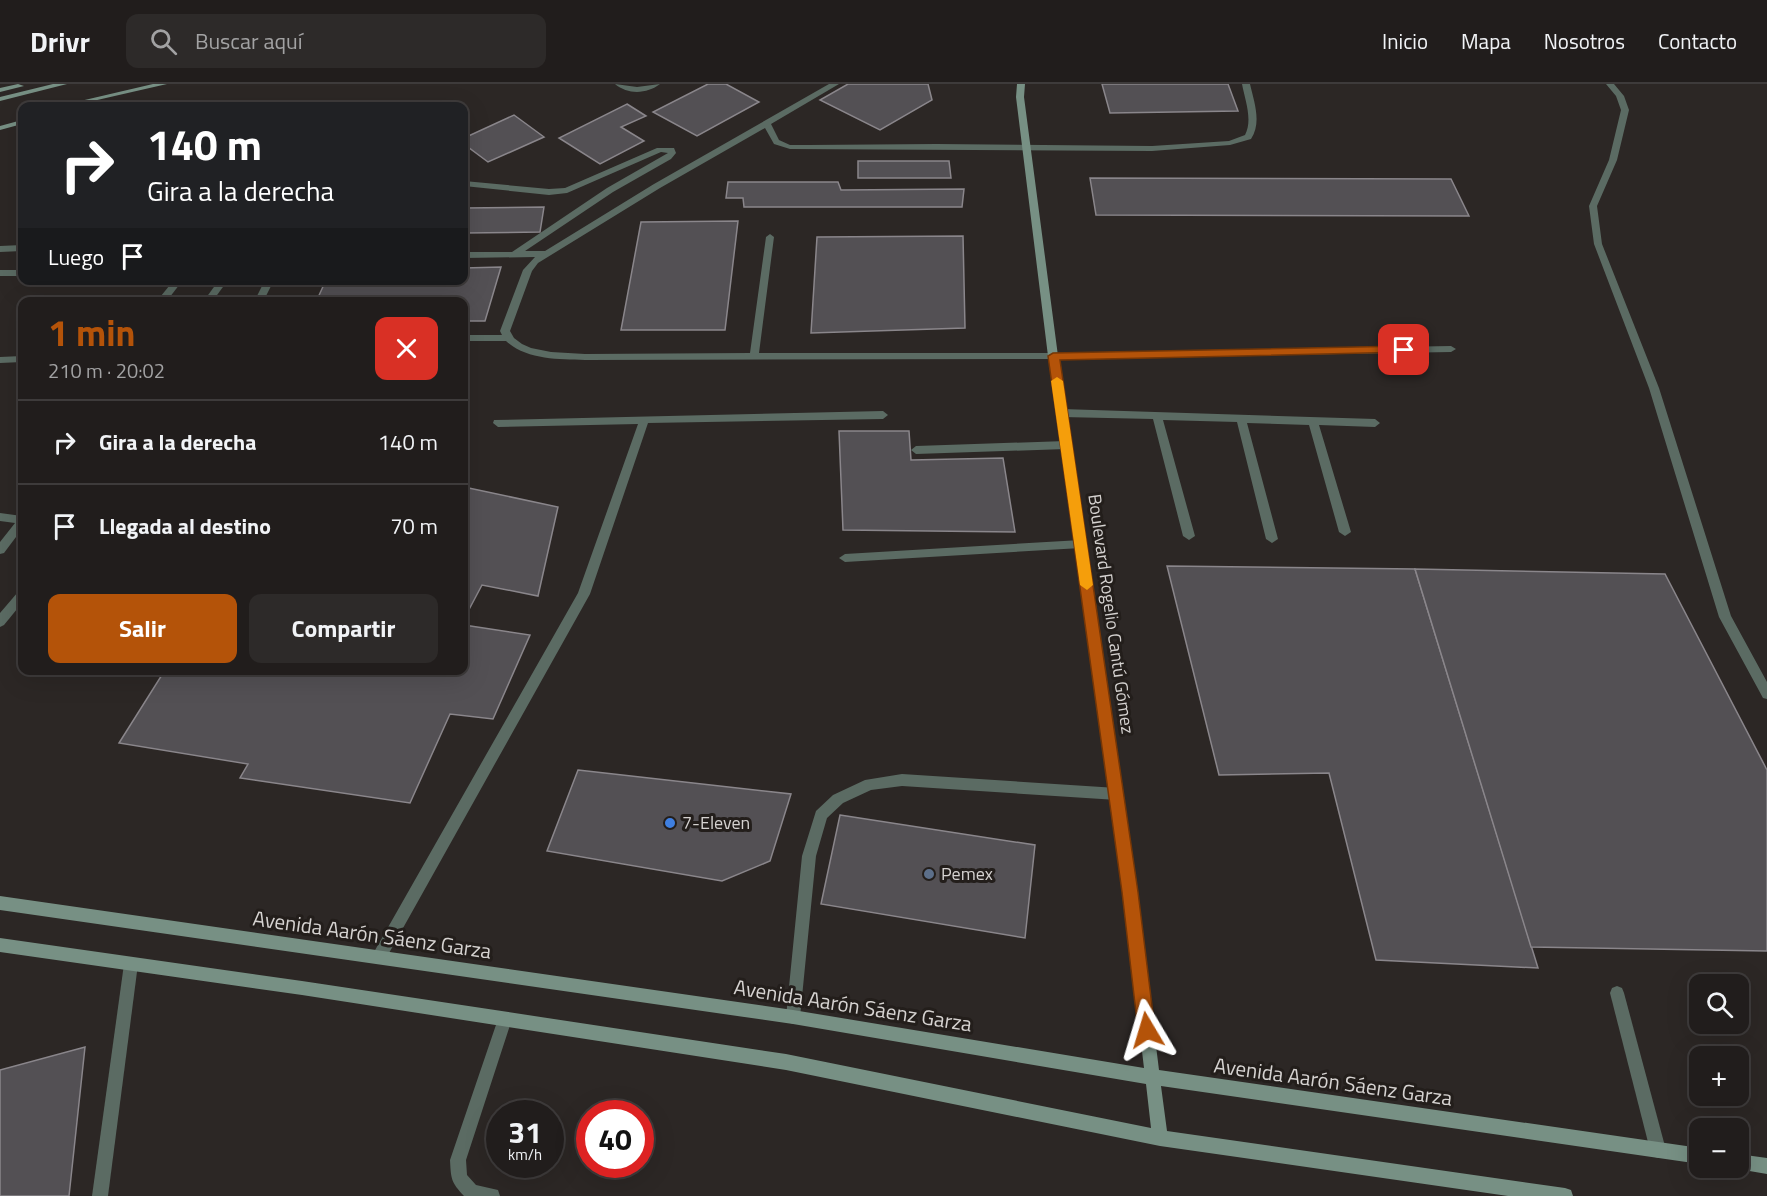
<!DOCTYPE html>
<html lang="es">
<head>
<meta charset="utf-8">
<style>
  :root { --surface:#211d1c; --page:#2d2a29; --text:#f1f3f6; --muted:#a2a2a3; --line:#3e3b3b; --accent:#b45309 }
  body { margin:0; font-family:"Titillium Web",sans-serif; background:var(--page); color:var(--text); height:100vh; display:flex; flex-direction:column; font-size:22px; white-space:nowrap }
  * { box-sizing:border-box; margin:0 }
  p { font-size:20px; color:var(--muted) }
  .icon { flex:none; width:33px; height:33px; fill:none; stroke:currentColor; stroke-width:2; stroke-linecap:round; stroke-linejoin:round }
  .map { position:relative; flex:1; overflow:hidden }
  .sheet { position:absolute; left:18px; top:213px; width:450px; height:378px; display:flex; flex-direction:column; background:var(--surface); border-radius:12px; box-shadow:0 6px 24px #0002,0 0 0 2px var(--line) }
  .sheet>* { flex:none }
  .hud { position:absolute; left:18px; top:18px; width:450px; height:183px; border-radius:12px; box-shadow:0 6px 24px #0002,0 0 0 2px var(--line); background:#202124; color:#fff; overflow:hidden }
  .fabs { position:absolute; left:1689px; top:890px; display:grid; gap:12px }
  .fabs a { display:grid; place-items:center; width:60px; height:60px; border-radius:12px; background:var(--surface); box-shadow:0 6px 24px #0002,0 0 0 2px var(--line); font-size:30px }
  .speed { position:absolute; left:486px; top:1016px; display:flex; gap:12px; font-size:30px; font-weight:700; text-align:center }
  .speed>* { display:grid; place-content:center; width:78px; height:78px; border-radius:50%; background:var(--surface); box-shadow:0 6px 24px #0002,0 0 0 2px var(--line); line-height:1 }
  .speed small { font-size:15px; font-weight:400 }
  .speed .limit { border:9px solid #d22; background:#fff; color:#111 }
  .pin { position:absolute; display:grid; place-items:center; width:51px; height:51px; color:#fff; margin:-26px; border-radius:12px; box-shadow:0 3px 9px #0006 }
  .me { position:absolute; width:66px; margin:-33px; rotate:353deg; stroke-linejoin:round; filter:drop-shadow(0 0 4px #0008) }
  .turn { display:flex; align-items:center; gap:21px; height:126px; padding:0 30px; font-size:27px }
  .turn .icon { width:78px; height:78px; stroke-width:2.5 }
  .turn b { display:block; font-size:42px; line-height:51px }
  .then { display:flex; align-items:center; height:57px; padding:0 30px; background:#0003; gap:12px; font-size:22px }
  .round { display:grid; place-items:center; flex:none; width:63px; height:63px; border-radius:12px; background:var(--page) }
  .summary { display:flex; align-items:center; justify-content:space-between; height:102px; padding:0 30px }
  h1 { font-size:36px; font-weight:700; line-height:45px; color:var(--accent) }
  .action { display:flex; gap:12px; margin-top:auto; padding:12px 30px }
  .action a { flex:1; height:69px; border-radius:12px; background:var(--accent); color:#fff; font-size:24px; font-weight:700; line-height:69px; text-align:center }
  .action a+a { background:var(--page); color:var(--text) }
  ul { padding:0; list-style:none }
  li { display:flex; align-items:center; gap:18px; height:84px; padding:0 30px; border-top:2px solid var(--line) }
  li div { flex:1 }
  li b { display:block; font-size:22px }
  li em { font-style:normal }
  header { display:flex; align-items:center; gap:36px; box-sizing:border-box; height:84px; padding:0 30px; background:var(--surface); border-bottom:2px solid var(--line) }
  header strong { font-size:28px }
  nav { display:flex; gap:33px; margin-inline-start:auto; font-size:21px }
  .search { width:420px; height:54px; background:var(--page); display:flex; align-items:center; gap:15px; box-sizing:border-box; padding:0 21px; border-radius:12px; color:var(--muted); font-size:22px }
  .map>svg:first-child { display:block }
  .building { fill:#535054; stroke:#8a868b; stroke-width:1.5 }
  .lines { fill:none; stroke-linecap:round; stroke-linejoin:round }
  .lane { fill:#5b6b63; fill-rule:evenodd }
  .secondary { fill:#779084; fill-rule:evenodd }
  .route { fill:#b45309; stroke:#753606; stroke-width:1.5 }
  .slow { fill:#f59e0b }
  .shop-dot { fill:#3f7fe0; stroke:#231e1b; stroke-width:2 }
  .service-dot { fill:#5c6f8a; stroke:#231e1b; stroke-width:2 }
  .labels { text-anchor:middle; stroke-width:6; stroke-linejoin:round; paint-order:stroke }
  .street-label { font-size:18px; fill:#d5d2d0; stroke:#231e1b }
  .poi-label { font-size:18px; fill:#d5d2d0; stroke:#231e1b; text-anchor:start }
  .near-street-label { font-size:21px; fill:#d5d2d0; stroke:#231e1b }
</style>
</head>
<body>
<header>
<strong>Drivr</strong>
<div class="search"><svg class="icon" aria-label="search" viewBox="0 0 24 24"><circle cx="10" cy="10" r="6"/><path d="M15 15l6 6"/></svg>Buscar aquí</div>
<nav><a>Inicio</a><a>Mapa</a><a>Nosotros</a><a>Contacto</a></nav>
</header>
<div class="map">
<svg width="1767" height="1112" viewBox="0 0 1767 1112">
  <rect width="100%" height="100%" fill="#2c2725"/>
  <!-- building -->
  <g class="building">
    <polygon points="708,0 726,0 759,18 697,52 653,28"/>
    <polygon points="848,0 928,0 932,16 880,46 820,16"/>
    <polygon points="1102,0 1228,0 1238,27 1110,29"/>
    <polygon points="627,20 646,32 621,43 644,57 600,80 559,54"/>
    <polygon points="514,31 544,53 488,78 464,60 464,54"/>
    <polygon points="858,77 949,77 951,94 858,94"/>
    <polygon points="1090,94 1451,95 1469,132 1096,131"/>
    <polygon points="728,98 838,98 841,106 964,105 962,123 744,123 743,114 726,114"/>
    <polygon points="544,123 540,148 464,149 464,124"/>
    <polygon points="738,137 725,246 621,246 641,138"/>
    <polygon points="963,152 965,244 811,249 817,153"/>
    <polygon points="501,183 485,237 464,237 464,218 316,218 326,196 464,196 464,184"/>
    <polygon points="839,347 909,347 911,376 1003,374 1015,448 843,446"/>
    <polygon points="464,403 558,423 538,512 482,501 464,535"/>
    <polygon points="1167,482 1415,485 1538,884 1376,876 1329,689 1219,691"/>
    <polygon points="1415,485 1665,490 1767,686 1767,867 1531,863"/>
    <polygon points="464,541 530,551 493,635 450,630 410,719 240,694 248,680 119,659 165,586 464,586"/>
    <polygon points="578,686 791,710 770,777 722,797 547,767"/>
    <polygon points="840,731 1035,761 1025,854 821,820"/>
    <polygon points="85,963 69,1112 0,1112 0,986"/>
  </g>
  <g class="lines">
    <!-- lane -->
    <g class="lane">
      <path d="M 615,0 L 637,3 L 660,0 C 647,10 628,11 615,0 Z"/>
      <path d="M 829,0 L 839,0 L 771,40 L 779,56 L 790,61 L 808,61 L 936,60 L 1152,62 L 1229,57 L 1245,51 C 1253,36 1245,16 1242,0 L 1250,0 C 1254,18 1262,38 1251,55 L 1230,61 L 1152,67 L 790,65 L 774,60 L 765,44 L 660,104 L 538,179 L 532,187 L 510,247 L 514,254 L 522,260 L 531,264 L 551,268 L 585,270 L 750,269 L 766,153 L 770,150 L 774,153 L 759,269 L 1053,269 L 1451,262 L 1456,265 L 1451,268 L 1053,275 L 585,276 C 558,275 527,276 506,257 L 464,257 L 464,251 L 502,251 L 500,247 L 523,186 L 535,173 L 464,174 L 464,168 L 512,168 L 607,104 L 668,69 L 661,68 L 567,109 L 549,111 L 464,102 L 464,97 L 549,105 L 565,104 L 657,64 L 674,64 L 676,69 L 671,75 L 613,108 L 525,167 L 545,167 L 654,100 Z"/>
      <polygon points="1606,0 1614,0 1624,12 1629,26 1617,76 1597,122 1602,160 1659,304 1731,532 1767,598 1767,615 1763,614 1719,533 1649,304 1594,160 1589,122 1609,76 1621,26 1616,12"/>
      <polygon points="22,161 22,167 0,168 0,162"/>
      <rect x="0" y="186" width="22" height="6"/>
      <polygon points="174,196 183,196 166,218 156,218"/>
      <polygon points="219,196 228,196 212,218 203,218"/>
      <polygon points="265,196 274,196 263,218 254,218"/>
      <polygon points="22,272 22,278 0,279 0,273"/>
      <polygon points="1062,325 1375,335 1380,339 1375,343 1319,341 1351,448 1345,452 1339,448 1309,341 1247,339 1278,455 1272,459 1266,455 1237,338 1163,336 1195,452 1189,456 1183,452 1153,335 1062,333 1057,329"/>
      <polygon points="883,327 888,331 883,335 648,339 590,510 384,878 379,880 374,878 372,873 374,868 578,509 638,340 498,343 493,339 494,336"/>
      <polygon points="1066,357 1071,361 1066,365 916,370 911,366 916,362"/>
      <polygon points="0,429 22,432 22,445 4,469 0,470 0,458 15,439 0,437"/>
      <polygon points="1081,456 1087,460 1081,464 845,478 839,474 845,470"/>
      <polygon points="22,506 22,519 4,541 0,543 0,529 18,508"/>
      <polygon points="902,690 1117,704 1122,706 1124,710 1122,714 1117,716 902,702 871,706 843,719 827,734 816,772 800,933 798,938 793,940 788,938 786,933 802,772 816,727 833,711 865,696"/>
      <polygon points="131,873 136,875 138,880 108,1112 92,1112 124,880 126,875"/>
      <polygon points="1617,902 1622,904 1624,909 1666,1066 1664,1072 1658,1074 1652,1072 1650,1066 1610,909 1612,904"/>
      <path d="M 505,928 L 510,930 L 512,935 L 466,1076 L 467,1091 L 476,1101 L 498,1106 L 500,1112 L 464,1112 C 451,1098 451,1095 450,1076 L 498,935 L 500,930 Z"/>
    </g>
    <!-- secondary -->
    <g class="secondary">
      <polygon points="18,0 24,2 0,8 0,4"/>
      <polygon points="53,0 67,0 0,17 0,13"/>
      <polygon points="153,0 167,0 71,22 59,22"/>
      <polygon points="1017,0 1025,0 1024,13 1058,272 1137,808 1159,986 1700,1064 1700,1080 1161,1002 1167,1047 1565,1104 1571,1106 1573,1112 1508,1112 1160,1062 786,986 302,911 0,868 0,854 302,897 786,970 1151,1044 1146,1000 793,940 0,826 0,812 793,926 1144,984 1123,808 1048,272 1016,13"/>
      <polygon points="22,36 22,40 0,46 0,42"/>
      <polygon points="1738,1070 1767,1074 1767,1090 1732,1084 1738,1083"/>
    </g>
  </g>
  <!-- route -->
  <polygon class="route" points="1404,262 1408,263 1408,268 1060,276 1138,808 1155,946 1153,952 1147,955 1141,952 1138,946 1122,808 1048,272 1053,269"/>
  <!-- slow -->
  <polygon class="slow" points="1057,293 1063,297 1093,501 1087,506 1080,501 1051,297"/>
  <!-- markers -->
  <circle class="shop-dot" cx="670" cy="739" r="6"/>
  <circle class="service-dot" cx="929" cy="790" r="6"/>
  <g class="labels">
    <!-- street labels -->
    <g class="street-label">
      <text transform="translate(1111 530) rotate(82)" y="6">Boulevard Rogelio Cantú Gómez</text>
    </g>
    <!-- poi labels -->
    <g class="poi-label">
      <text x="682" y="745">7-Eleven</text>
      <text x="941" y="796">Pemex</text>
    </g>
    <!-- near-street labels -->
    <g class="near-street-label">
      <text transform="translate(372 851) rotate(8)" y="7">Avenida Aarón Sáenz Garza</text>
      <text transform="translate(853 922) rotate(9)" y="7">Avenida Aarón Sáenz Garza</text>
      <text transform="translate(1333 998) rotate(8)" y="7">Avenida Aarón Sáenz Garza</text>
    </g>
  </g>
</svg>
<div class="fabs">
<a><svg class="icon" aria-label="search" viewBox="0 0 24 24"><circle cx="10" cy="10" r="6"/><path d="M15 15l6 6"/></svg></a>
<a>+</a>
<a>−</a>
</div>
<div class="speed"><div>31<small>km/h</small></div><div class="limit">40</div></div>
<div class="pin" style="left:1404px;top:266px;background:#d93025"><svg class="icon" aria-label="arrive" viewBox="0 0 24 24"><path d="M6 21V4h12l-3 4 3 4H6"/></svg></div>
<svg class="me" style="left:1147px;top:946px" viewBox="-20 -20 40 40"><path d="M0-17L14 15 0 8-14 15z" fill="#b45309" stroke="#fff" stroke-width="4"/></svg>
<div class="hud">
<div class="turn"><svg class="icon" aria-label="right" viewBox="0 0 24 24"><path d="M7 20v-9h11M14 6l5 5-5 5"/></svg><div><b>140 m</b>Gira a la derecha</div></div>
<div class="then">Luego<svg class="icon" aria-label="arrive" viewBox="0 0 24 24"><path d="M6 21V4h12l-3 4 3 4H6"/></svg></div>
</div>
<section class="sheet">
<div class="summary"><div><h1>1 min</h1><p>210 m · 20:02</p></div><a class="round" style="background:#d93025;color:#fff"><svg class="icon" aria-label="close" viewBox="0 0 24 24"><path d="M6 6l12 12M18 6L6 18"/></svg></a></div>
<ul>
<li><svg class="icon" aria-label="right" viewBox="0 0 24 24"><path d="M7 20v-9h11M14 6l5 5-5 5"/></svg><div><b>Gira a la derecha</b></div><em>140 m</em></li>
<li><svg class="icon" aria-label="arrive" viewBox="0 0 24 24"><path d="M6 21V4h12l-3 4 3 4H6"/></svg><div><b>Llegada al destino</b></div><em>70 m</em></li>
</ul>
<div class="action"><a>Salir</a><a>Compartir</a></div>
</section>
</div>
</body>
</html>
